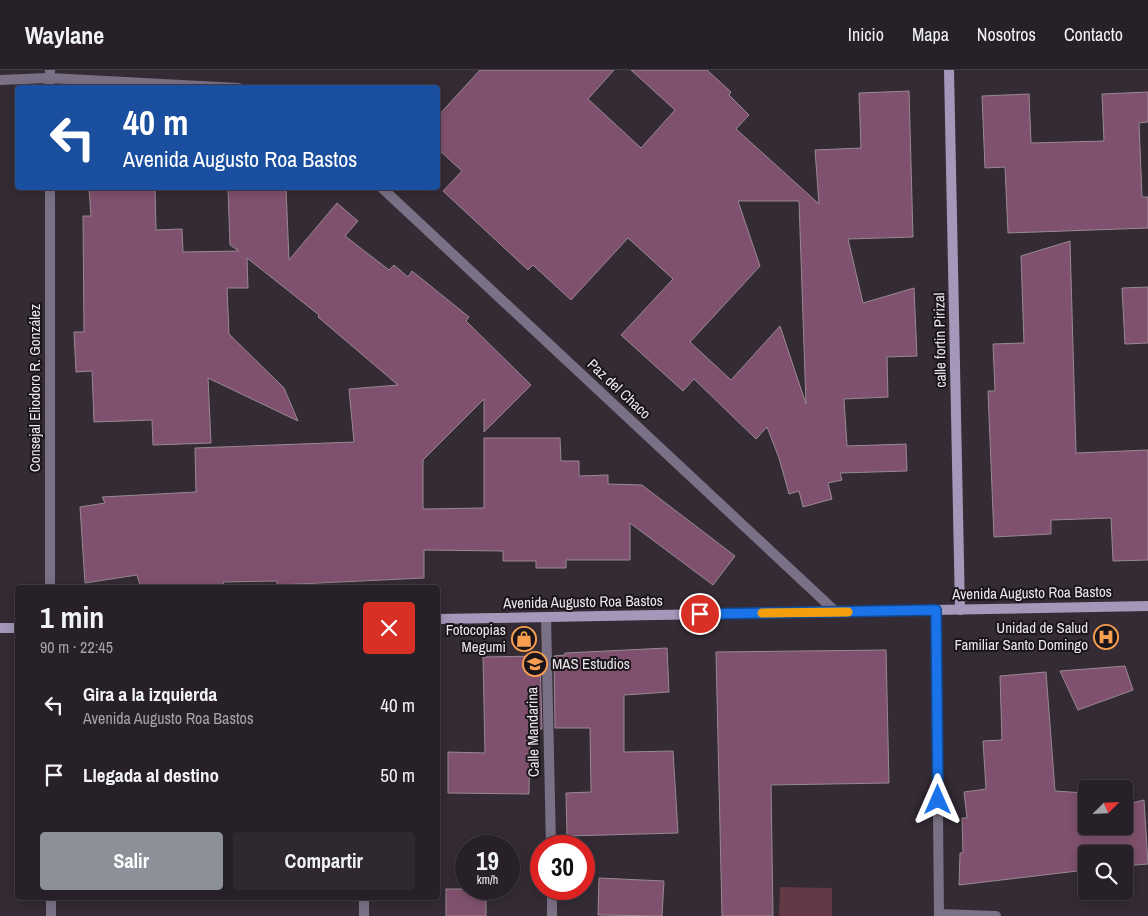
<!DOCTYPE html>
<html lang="es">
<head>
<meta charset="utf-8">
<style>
  :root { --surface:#272028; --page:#2f2830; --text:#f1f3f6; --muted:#a4a3a8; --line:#433e45; --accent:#8c9099 }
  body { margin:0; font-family:"Archivo Narrow",sans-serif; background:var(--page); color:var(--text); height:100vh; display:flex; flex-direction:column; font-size:19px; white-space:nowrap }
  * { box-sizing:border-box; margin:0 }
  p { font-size:16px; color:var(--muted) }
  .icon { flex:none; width:28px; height:28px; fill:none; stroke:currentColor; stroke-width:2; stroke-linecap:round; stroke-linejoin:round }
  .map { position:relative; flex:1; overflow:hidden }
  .sheet { position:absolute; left:15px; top:515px; width:425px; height:315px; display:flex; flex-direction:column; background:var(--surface); border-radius:5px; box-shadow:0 2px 12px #0003,0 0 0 1px var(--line) }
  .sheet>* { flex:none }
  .guide { position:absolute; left:15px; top:15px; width:425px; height:105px; border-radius:5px; box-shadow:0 2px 12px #0003,0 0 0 1px var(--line); background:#1a4fa0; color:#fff; overflow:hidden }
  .needle { width:32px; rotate:66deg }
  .fabs { position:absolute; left:1078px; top:710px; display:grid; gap:10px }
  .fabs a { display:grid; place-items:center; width:55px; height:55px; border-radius:5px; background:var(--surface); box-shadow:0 2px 12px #0003,0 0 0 1px var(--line); font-size:25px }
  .speed { position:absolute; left:455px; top:765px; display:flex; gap:10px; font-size:25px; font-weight:700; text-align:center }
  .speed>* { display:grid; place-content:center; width:65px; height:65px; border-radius:50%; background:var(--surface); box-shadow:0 2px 12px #0003,0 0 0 1px var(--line); line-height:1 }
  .speed small { font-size:12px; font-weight:400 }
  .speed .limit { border:8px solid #d22; background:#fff; color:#111 }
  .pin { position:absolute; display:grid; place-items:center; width:42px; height:42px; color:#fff; margin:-21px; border:2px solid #fff; border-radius:50%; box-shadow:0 1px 5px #0007 }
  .me { position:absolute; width:55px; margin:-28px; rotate:0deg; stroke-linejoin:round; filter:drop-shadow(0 0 4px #0008) }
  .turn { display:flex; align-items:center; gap:18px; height:105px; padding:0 25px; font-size:22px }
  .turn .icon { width:65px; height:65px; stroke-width:2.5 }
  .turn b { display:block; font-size:35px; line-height:42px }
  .round { display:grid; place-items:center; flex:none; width:52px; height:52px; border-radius:5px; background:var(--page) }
  .overview { display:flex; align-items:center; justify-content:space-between; height:85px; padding:0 25px }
  h1 { font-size:30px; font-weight:800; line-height:38px }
  .button { display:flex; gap:10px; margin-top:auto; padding:10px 25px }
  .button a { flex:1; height:58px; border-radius:5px; background:var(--accent); color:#fff; font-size:20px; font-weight:800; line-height:58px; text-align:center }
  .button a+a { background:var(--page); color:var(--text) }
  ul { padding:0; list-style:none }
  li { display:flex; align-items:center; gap:15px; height:70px; padding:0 25px }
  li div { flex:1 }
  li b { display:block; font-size:19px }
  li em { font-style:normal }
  header { display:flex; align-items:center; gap:30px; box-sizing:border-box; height:70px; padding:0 25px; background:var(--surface); border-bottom:1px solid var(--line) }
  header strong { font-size:24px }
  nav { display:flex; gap:28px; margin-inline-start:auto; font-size:18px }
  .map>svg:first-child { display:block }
  .green { fill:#633945 }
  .building { fill:#80516e; stroke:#988992; fill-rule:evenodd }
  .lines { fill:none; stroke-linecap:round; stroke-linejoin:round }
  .street { stroke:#7a7186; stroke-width:10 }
  .secondary { stroke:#a497b9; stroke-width:10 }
  .route-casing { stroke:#114b97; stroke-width:12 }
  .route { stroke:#1a73e8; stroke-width:9 }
  .slow { stroke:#f59e0b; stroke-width:9 }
  .labels { text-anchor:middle; stroke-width:4; stroke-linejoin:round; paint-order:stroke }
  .street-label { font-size:15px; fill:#ece6ed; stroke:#19151a }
  .poi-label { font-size:15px; fill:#ece6ed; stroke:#19151a; text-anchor:end }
</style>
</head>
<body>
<header>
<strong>Waylane</strong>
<nav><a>Inicio</a><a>Mapa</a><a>Nosotros</a><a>Contacto</a></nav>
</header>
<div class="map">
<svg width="1148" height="846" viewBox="0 0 1148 846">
  <rect width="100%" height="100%" fill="#342b35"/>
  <!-- green -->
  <polygon class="green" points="780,817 832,818 832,846 779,846"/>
  <!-- building -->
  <g class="building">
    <path d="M 480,0 L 614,0 L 588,29 L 641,78 L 675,40 L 631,0 L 707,0 L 731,22 L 729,25 L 749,45 L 736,59 L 819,134 L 815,80 L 861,78 L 859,23 L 909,21 L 913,167 L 848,169 L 863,233 L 914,218 L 917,286 L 887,287 L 888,327 L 844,329 L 847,376 L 906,374 L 907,401 L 840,403 L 842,410 L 828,413 L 832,429 L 803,437 L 799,421 L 789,424 L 779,388 L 767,357 L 756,369 L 694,309 L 683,321 L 621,265 L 673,209 L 628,168 L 571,230 L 533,195 L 528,200 L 443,121 L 462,101 L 438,79 L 438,46 ZM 738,131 L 799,131 L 806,334 L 780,256 L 731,310 L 690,272 L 760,196 Z"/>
    <polygon points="1148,22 1148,52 1139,53 1142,127 1148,127 1148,158 1008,163 1005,97 985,98 982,26 1029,24 1031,73 1104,71 1102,24"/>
    <polygon points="89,118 155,118 156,160 182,159 183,182 239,181 230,175 228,118 286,118 289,190 337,133 358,151 345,166 389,200 394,195 408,207 412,201 469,247 466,251 531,315 484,362 484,329 423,390 423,439 484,438 484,368 560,368 561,391 579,391 579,406 608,405 608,414 642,415 735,486 713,515 630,453 630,490 566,490 566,498 536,498 536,491 503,491 503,481 424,480 424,508 277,515 277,511 223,512 224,518 141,518 137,505 85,513 80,437 105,433 102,427 196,422 195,378 354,372 349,319 398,315 318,247 319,245 247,188 248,218 227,218 229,264 284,318 298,351 208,308 211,373 153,375 152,350 94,352 92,301 76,302 74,262 84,262 83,146 91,146"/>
    <polygon points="1070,171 1076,383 1148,380 1148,490 1113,491 1111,448 1051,450 1051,464 994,467 988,321 995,321 993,274 1024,273 1021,186"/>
    <polygon points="1148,217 1148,273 1125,274 1122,218"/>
    <polygon points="667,578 669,622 624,625 624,682 673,681 678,763 567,766 566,723 591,722 590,658 555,658 554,586 565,585 565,583"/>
    <polygon points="886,580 889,713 771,715 773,846 722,846 716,582"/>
    <polygon points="540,586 542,659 530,659 529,724 448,723 448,682 485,683 483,587"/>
    <polygon points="1125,596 1133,620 1078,640 1060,601"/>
    <polygon points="1046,602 1055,721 1086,723 1086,756 1124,756 1124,735 1144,730 1148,794 1124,796 1124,784 1086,784 1086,800 959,815 960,783 963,783 962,748 967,748 964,722 986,719 983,671 1002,670 1000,606"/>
    <polygon points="599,808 664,811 662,846 598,845"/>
    <rect x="446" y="819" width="40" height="27"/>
  </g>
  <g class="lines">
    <!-- street -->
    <g class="street">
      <polyline points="0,10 49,8 239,18"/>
      <polyline points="49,18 50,0"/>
      <polyline points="50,118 50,518"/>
      <polyline points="382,118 836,542"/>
      <polyline points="936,540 939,846"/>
      <polyline points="546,547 551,776"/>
      <polyline points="552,819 552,846"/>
      <polyline points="51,828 51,846"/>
      <polyline points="364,828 364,846"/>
      <polyline points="939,844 996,846"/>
    </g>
    <!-- secondary -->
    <g class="secondary">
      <polyline points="949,0 960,540"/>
      <polyline points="438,549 1148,536"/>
      <polyline points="0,558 18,558"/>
    </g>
  </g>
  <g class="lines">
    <defs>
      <polyline id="route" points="700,544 936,540 938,730"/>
    </defs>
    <!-- route casing -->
    <use href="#route" class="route-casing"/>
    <!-- route -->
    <use href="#route" class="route"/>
    <!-- slow -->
    <polyline class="slow" points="762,543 848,542"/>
  </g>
  <!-- icons -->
  <defs>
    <symbol id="hospital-ring" viewBox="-11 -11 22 22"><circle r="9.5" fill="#19151a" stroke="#fa9f4f" stroke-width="1.5"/><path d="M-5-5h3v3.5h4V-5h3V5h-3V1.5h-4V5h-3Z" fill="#fa9f4f"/></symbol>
    <symbol id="shop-ring" viewBox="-11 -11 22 22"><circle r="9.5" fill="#19151a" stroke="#fa9f4f" stroke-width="1.5"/><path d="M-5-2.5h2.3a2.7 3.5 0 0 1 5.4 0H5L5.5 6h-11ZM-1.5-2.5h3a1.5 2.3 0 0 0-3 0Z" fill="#fa9f4f"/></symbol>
    <symbol id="school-ring" viewBox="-11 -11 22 22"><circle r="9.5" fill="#19151a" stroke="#fa9f4f" stroke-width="1.5"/><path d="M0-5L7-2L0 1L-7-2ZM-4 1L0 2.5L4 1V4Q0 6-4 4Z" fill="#fa9f4f"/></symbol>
  </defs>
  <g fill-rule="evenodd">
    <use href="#hospital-ring" x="1092" y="553" width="28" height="28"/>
    <use href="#shop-ring" x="510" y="555" width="28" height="28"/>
    <use href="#school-ring" x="521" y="580" width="28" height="28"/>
  </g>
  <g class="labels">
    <!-- street labels -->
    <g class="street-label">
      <text transform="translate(940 270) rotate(-91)" y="5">calle fortin Pirizal</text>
      <text transform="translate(35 318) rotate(-90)" y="5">Consejal Eliodoro R. González</text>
      <text transform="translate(619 319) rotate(43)" y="5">Paz del Chaco</text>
      <text transform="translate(1032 523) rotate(-1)" y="5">Avenida Augusto Roa Bastos</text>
      <text transform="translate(583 532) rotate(-1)" y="5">Avenida Augusto Roa Bastos</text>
      <text transform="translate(533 662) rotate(-91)" y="5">Calle Mandarina</text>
    </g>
    <!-- poi labels -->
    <g class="poi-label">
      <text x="1088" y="563">Unidad de Salud<tspan x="1088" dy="17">Familiar Santo Domingo</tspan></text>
      <text x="506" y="565">Fotocopias<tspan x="506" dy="17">Megumi</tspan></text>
      <text x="552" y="599" text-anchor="start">MAS Estudios</text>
    </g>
  </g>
</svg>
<div class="fabs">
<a><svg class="needle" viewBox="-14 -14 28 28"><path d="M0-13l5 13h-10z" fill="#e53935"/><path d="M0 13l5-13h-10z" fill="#a4a3a8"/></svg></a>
<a><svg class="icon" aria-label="search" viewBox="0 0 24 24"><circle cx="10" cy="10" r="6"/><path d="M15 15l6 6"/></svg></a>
</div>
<div class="speed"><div>19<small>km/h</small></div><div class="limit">30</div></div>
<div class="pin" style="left:700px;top:544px;background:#d93025"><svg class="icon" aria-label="arrive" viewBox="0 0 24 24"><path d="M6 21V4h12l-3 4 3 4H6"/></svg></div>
<svg class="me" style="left:938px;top:730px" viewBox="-20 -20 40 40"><path d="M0-17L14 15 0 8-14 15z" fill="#1a73e8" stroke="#fff" stroke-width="4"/></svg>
<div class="guide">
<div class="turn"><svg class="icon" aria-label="left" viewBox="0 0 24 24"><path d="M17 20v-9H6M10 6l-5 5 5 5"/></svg><div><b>40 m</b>Avenida Augusto Roa Bastos</div></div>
</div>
<section class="sheet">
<div class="overview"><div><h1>1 min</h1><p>90 m · 22:45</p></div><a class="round" style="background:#d93025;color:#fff"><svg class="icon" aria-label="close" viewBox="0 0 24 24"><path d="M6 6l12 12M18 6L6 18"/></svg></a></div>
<ul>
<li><svg class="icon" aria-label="left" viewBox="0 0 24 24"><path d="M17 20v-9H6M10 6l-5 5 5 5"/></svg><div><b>Gira a la izquierda</b><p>Avenida Augusto Roa Bastos</p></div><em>40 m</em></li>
<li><svg class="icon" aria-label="arrive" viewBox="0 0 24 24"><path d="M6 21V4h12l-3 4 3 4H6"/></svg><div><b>Llegada al destino</b></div><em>50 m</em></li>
</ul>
<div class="button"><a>Salir</a><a>Compartir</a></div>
</section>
</div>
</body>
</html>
